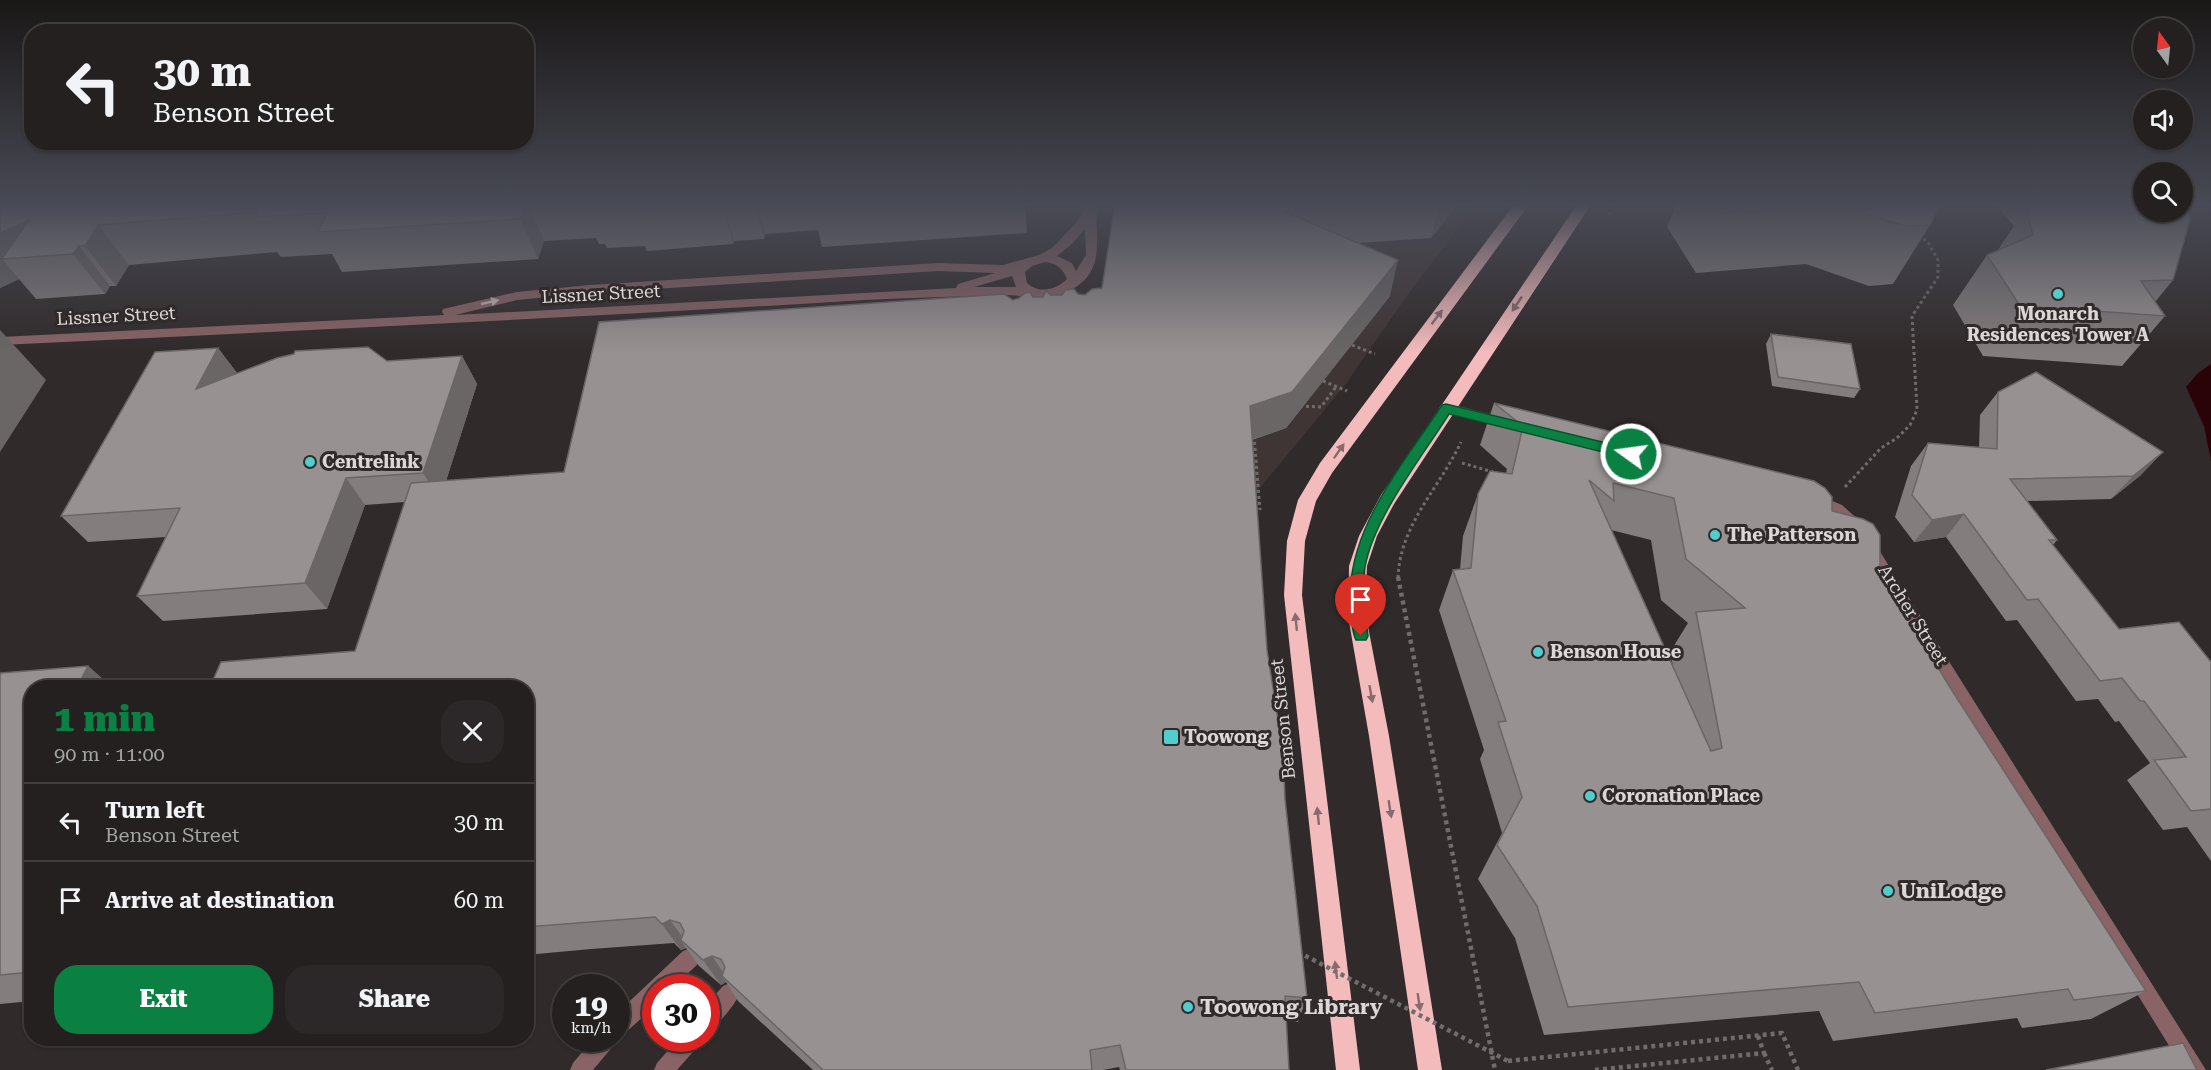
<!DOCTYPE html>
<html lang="en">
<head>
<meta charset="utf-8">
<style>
  :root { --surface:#242020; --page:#2c2829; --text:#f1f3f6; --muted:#a3a3a5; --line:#413e3e; --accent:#0b8043 }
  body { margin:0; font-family:"Roboto Serif",serif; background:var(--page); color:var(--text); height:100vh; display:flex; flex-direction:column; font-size:22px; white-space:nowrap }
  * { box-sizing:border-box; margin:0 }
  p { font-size:20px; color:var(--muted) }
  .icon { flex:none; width:33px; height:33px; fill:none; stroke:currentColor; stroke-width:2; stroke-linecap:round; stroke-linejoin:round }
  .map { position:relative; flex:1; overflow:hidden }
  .side { position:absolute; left:24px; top:680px; width:510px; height:366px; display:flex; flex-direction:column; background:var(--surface); border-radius:24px; box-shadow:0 2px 4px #0004,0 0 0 2px var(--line) }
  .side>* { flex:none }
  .guide { position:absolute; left:24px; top:24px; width:510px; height:126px; border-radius:24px; box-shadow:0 2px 4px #0004,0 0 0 2px var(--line); background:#242020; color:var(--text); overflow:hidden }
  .needle { width:39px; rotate:345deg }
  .fabs { position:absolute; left:2133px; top:18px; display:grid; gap:12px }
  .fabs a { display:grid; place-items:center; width:60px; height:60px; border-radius:50%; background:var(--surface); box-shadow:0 2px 4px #0004,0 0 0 2px var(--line); font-size:30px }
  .speed { position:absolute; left:552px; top:974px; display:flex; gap:12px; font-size:30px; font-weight:700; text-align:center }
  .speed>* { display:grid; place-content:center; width:78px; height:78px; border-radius:50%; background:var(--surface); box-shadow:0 2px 4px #0004,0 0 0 2px var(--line); line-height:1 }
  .speed small { font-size:15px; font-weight:400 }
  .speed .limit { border:9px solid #d22; background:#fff; color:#111 }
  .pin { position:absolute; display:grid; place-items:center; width:51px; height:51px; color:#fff; margin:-62px -26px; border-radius:50% 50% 50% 0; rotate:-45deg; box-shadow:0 0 6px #0007 }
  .pin .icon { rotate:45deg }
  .me { position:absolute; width:66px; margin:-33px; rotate:284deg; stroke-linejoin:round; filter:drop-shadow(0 0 4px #0008) }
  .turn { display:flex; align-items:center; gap:21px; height:126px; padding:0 30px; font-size:27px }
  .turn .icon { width:78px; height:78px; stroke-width:2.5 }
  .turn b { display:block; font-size:42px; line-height:51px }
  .round { display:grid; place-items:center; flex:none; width:63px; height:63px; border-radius:24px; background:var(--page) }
  .summary { display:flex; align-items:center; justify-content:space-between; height:102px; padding:0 30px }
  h1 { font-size:36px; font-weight:800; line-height:45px; color:var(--accent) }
  .button { display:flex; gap:12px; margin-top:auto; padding:12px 30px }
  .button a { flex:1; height:69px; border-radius:24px; background:var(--accent); color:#fff; font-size:24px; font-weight:800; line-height:69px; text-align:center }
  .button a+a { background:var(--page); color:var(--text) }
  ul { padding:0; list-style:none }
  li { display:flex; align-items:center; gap:18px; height:78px; padding:0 30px; border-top:2px solid var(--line) }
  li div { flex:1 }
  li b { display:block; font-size:22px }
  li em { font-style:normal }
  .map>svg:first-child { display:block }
  .built { fill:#403535 }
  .water { fill:#2a0309 }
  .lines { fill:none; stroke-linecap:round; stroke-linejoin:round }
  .path-far1 { stroke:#716c6c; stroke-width:3; stroke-dasharray:3 3; stroke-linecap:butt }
  .path { stroke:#716c6c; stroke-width:4.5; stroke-dasharray:4 4; stroke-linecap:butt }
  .minor { fill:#896365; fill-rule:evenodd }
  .highway { fill:#f4bbbd; fill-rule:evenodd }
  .path-bridge { stroke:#716c6c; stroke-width:4.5; stroke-dasharray:4 4; stroke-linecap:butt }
  .wall { fill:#837d7d; fill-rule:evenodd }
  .shaded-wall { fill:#6a6666 }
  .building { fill:#989191; stroke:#6a6666; stroke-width:1.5; fill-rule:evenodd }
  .oneway { fill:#c6baba }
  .oneway2 { fill:#886b6c }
  .route { fill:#0b8043; stroke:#07532c; stroke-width:1.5 }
  .poi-dot { fill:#52cdcd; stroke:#302a2a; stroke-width:2 }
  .labels { text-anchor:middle; stroke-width:6; stroke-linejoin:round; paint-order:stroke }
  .street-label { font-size:18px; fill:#dbd7d7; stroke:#302a2a }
  .poi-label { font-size:18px; font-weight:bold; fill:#dbd7d7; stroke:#302a2a; text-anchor:start }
  .near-poi-label { font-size:21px; font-weight:bold; fill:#dbd7d7; stroke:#302a2a; text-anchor:start }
</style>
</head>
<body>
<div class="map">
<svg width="2211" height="1070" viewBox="0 0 2211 1070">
  <rect width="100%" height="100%" fill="#302a2a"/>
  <!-- built -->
  <polygon class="built" points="1230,203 1478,203 1411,290 1345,385 1249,501"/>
  <!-- water -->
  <polygon class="water" points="2211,364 2211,461 2204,426 2186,387 2198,373"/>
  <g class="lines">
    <!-- path-far1 -->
    <g class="path-far1">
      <polyline points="1609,215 1617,203"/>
      <polyline points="1352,345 1375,354"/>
      <polyline points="1323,381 1347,391"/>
      <polyline points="1300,406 1321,407 1336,387"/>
      <polyline points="1254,436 1260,510"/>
      <polyline points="1462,463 1493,472"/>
      <polyline points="1845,487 1881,448 1897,438 1910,425 1917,410 1912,316 1938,277 1938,260 1929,244 1920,235"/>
      <path d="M 1398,578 C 1400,524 1439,489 1461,442"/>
    </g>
    <!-- path -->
    <g class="path">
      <polyline points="1398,577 1495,1070"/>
      <polyline points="1764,1053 1772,1070"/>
      <polyline points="1508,1061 1782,1033 1798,1070"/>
      <polyline points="1595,1070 1764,1053 1758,1036"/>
    </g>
    <!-- minor -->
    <g class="minor">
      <path d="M 1085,203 L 1097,203 C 1094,242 1109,274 1063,294 C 1044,302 1024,295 1005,295 C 958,296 911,298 864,300 C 576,318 288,331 0,345 L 0,337 L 444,315 L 442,312 L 443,309 L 517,292 L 590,285 L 938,263 L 1003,265 L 1039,255 L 1052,248 L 1075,224 L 1085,210 ZM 1085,228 L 1086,255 L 1076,271 L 1072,263 L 1057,256 L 1073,243 ZM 1045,262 C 1057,264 1062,267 1067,279 C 1056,290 1039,294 1027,283 L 1025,272 L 1032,266 ZM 938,271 L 995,273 L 958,284 L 956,288 L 455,315 L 517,300 L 590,293 ZM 1012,276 L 1016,287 L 974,287 Z"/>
      <polygon points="1446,403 1512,420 1514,424 1507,429 1441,411 1439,408 1441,405"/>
      <polygon points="1813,493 1842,505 1862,523 2206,1070 2184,1070 1852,531 1832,513 1808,503 1806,499 1808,495"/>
      <polygon points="690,948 697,951 700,958 697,965 673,987 656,987 656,1005 623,1035 617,1038 614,1045 593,1070 570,1070 573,1063 594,1038 616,1038 616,1014 683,951"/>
      <path d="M 730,983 L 737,986 L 740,993 C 734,1006 719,1025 706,1031 L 706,1005 L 723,986 Z"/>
      <polygon points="679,1038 702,1038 699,1045 677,1070 654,1070 657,1063"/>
    </g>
    <!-- highway -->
    <g class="highway">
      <polygon points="1515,203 1530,203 1332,473 1316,501 1305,541 1302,595 1360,1070 1336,1070 1284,595 1287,541 1298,500 1320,463"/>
      <polygon points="1578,203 1592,203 1394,504 1377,536 1367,566 1366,616 1389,736 1442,1070 1418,1070 1369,736 1348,616 1349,566 1359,536 1381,495"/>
    </g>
    <!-- path-bridge -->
    <polyline class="path-bridge" points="1298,952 1508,1061"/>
  </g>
  <!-- wall -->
  <g class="wall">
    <polygon points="0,203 1025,203 1027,233 822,247 818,230 765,234 764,239 734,241 733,244 647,251 645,246 607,248 605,244 599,244 596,238 544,241 538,259 342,272 332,254 281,257 277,252 129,265 116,286 110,286 105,294 36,299 19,279 0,288"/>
    <polygon points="1115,203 1459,203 1431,238 1357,243 1390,296 1286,428 1252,440 1267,650 1285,799 1307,998 1298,1022 1286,1021 1289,1070 1120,1070 1119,1067 1103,1070 813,1070 738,1001 726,982 721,985 699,966 686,948 681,950 674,943 591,949 526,955 526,687 355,651 405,502 365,505 327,609 163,621 137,596 166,537 88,542 61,516 218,348 237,373 387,361 462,356 477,384 446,481 564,472 1013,300 1033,297 1043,297 1051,295 1085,295 1102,288"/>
    <polygon points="1677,203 1941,203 1930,225 1893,284 1869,286 1806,264 1696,273 1667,227"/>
    <polygon points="1994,203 2144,203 2173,280 2155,302 2165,316 2122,366 1983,356 1953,305 1987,255 1998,250 2014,226"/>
    <polygon points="1771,334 1860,389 1854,398 1772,386 1766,344"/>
    <polygon points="1998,392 2141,475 2111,499 2027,501 2057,540 2053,545 2119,629 2211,662 2211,861 2187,827 2163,830 2127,780 2150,763 2119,721 2115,722 2098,699 2076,701 2017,620 2006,621 1946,537 1914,542 1895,517 1911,466 1928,443 1979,447 1980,415"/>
    <path d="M 1494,403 L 1832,511 L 1880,572 L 1951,689 L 2146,991 L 2091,1019 L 2022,1028 L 2017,1018 L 1833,1041 L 1819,1011 L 1544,1035 L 1515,938 L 1478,879 L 1502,833 L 1480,759 L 1484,750 L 1439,610 L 1453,570 L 1460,569 L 1463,536 L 1478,494 L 1506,473 L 1507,469 L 1480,445 ZM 1611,530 L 1651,540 L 1661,600 L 1688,623 L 1670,652 L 1673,666 Z"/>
    <polygon points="88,666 112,687 32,687 32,1001 0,1004 0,675"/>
  </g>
  <!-- shaded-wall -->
  <g class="shaded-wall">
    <polygon points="526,203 528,203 544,241 538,259 520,219"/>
    <polygon points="722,203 723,203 734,241 733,244"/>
    <polygon points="755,203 757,203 765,234 764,239"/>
    <polygon points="1440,203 1459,203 1431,238"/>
    <polygon points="29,220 2,259 19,279 0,288 0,233"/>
    <polygon points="98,225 129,265 116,286 85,246"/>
    <polygon points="79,246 110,286 105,294 73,254"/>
    <polygon points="1398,260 1390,296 1286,428 1245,442 1250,406"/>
    <polygon points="0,330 46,380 0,452"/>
    <polygon points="218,348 239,376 196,389"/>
    <polygon points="462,356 477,384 440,500 423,473"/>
    <polygon points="2163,452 2141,475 2111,499 2133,476"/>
    <polygon points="346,478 365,505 327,609 305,583"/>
    <polygon points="1964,514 1946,537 1914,542 1932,520"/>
    <polygon points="88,666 112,687 77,687"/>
    <polygon points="670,920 689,946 681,940 686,948 681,950 662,924"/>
    <polygon points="712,956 729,981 722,976 726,982 721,985 703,960"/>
  </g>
  <!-- building -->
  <g class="building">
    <polygon points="0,203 526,203 520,219 318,232 327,213 255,217 258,212 98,225 85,246 79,246 73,254 2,259 29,220 0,233"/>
    <polygon points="583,203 722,203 722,204 633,211 634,206 592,208 593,203 583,204"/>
    <polygon points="813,203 868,203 813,207"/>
    <polygon points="1115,203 1418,203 1283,211 1398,260 1292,392 1250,406 1267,650 1283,752 1285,799 1307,998 1285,996 1289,1070 1126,1070 1120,1045 1090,1050 1092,1070 823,1070 722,976 725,967 721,959 712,956 703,960 681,940 684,931 680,923 670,920 662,924 655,917 526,927 526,687 210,687 221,662 355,651 411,483 564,472 599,322 1004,294 1013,300 1019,298 1025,293 1030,292 1033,297 1043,297 1046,291 1051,295 1062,295 1065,290 1074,289 1078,294 1085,295 1092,289 1102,288"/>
    <polygon points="1717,203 1941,203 1930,225 1905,226 1839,205 1724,213"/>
    <polygon points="2043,203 2144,203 2144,212 2182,212 2183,203 2189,213 2190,220 2173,280 2141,281 2165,316 2020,306 1987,255 2033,235 2026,209"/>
    <polygon points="1771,334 1851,344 1860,389 1778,377"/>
    <polygon points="368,347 387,361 462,356 423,473 346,478 305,583 137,596 180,508 61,516 155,352 218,348 196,389 277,358 294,354 295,351"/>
    <polygon points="2036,372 2163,452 2133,476 2010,479 2057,540 2049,540 2119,629 2179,622 2211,662 2211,809 2191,811 2154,760 2186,757 2144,701 2140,701 2122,678 2100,681 2038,599 2027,600 1964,514 1932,520 1912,495 1928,443 1997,449 1998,392"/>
    <path d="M 1494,403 L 1814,481 L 1825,488 L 1832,497 L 1832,511 L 1863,519 L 1873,524 L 1880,535 L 1880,572 L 1951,689 L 2146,991 L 2074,1000 L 2068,989 L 1875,1013 L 1859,982 L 1568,1007 L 1537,906 L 1497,845 L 1522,797 L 1498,722 L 1506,721 L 1453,570 L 1471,568 L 1478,494 L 1490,471 L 1512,474 L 1523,426 ZM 1589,480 L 1614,501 L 1613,483 L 1674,498 L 1686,559 L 1745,608 L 1696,612 L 1722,748 L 1711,751 Z"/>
    <polygon points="88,666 77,687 32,687 32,972 0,975 0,675 1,673"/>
    <polygon points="2183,1043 2197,1070 2046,1070"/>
  </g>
  <!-- one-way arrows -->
  <defs><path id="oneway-solid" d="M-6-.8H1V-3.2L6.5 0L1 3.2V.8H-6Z" transform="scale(1.5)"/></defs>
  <use class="oneway" href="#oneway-solid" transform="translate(490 302) rotate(-13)"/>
  <g class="oneway2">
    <use href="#oneway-solid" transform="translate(1517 304) rotate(124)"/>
    <use href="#oneway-solid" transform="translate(1437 317) rotate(-53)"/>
    <use href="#oneway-solid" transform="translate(1339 451) rotate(-55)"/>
    <use href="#oneway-solid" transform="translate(1296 622) rotate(-96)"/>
    <use href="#oneway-solid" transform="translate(1371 694) rotate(80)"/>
    <use href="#oneway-solid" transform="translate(1390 809) rotate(81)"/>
    <use href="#oneway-solid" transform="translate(1318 816) rotate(-96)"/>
    <use href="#oneway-solid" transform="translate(1336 970) rotate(-97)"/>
    <use href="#oneway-solid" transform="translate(1419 1002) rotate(81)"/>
  </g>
  <!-- sky -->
  <linearGradient id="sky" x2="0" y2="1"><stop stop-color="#1a1717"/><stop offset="0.58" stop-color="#484a55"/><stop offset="1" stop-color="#484a55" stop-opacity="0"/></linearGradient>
  <rect width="2211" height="353" fill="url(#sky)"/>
  <!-- route -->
  <path class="route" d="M 1446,404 L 1631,449 L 1638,454 L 1631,459 L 1449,414 C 1422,457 1374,517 1365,567 C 1361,590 1365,613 1368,636 L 1366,640 L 1356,640 C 1352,632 1352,622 1351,613 C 1342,534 1401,468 1442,405 Z"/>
  <!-- markers -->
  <g class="poi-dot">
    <circle cx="2058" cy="294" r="6"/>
    <circle cx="310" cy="462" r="6"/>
    <circle cx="1715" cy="535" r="6"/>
    <circle cx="1538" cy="652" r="6"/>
    <rect x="1163" y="729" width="16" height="16" rx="3"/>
    <circle cx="1590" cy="796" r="6"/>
    <circle cx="1888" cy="891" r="6"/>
    <circle cx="1188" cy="1007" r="6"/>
  </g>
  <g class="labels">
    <!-- street labels -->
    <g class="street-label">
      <text transform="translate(601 294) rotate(-3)" y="6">Lissner Street</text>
      <text transform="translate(116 316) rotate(-3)" y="6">Lissner Street</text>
      <text transform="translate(1913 615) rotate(58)" y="6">Archer Street</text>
      <text transform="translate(1283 719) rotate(-96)" y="6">Benson Street</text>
    </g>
    <!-- poi labels -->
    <g class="poi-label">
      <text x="2058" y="320" text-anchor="middle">Monarch<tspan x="2058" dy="21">Residences Tower A</tspan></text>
      <text x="322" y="468">Centrelink</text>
      <text x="1727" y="541">The Patterson</text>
      <text x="1550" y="658">Benson House</text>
      <text x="1184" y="743">Toowong</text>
      <text x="1602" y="802">Coronation Place</text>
    </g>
    <!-- near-poi labels -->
    <g class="near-poi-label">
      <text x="1900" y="898">UniLodge</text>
      <text x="1200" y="1014">Toowong Library</text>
    </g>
  </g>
</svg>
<div class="fabs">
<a><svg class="needle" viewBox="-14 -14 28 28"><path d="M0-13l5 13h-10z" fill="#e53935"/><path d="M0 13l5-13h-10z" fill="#a3a3a5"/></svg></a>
<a><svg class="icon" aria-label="sound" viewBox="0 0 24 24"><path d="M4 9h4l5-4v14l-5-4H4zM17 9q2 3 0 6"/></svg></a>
<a><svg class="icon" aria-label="search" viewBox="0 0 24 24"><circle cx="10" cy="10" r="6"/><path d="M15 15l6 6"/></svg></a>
</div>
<div class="speed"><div>19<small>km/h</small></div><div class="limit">30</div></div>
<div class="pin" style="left:1361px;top:636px;background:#d93025"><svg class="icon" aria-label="arrive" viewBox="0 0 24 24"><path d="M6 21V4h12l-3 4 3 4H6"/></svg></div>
<svg class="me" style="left:1631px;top:454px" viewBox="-20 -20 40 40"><circle r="17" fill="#0b8043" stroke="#fff" stroke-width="3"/><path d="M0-11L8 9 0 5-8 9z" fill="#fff"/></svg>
<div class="guide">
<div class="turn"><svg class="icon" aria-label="left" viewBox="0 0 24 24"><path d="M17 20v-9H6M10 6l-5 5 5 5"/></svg><div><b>30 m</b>Benson Street</div></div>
</div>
<section class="side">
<div class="summary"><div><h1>1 min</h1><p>90 m · 11:00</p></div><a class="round"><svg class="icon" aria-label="close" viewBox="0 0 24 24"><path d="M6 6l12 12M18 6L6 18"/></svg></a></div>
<ul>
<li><svg class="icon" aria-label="left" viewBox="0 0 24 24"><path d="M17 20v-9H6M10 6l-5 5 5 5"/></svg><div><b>Turn left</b><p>Benson Street</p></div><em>30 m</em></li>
<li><svg class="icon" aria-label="arrive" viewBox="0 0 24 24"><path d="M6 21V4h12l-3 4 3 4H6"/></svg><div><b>Arrive at destination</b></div><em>60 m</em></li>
</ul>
<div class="button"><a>Exit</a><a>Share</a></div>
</section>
</div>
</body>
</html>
